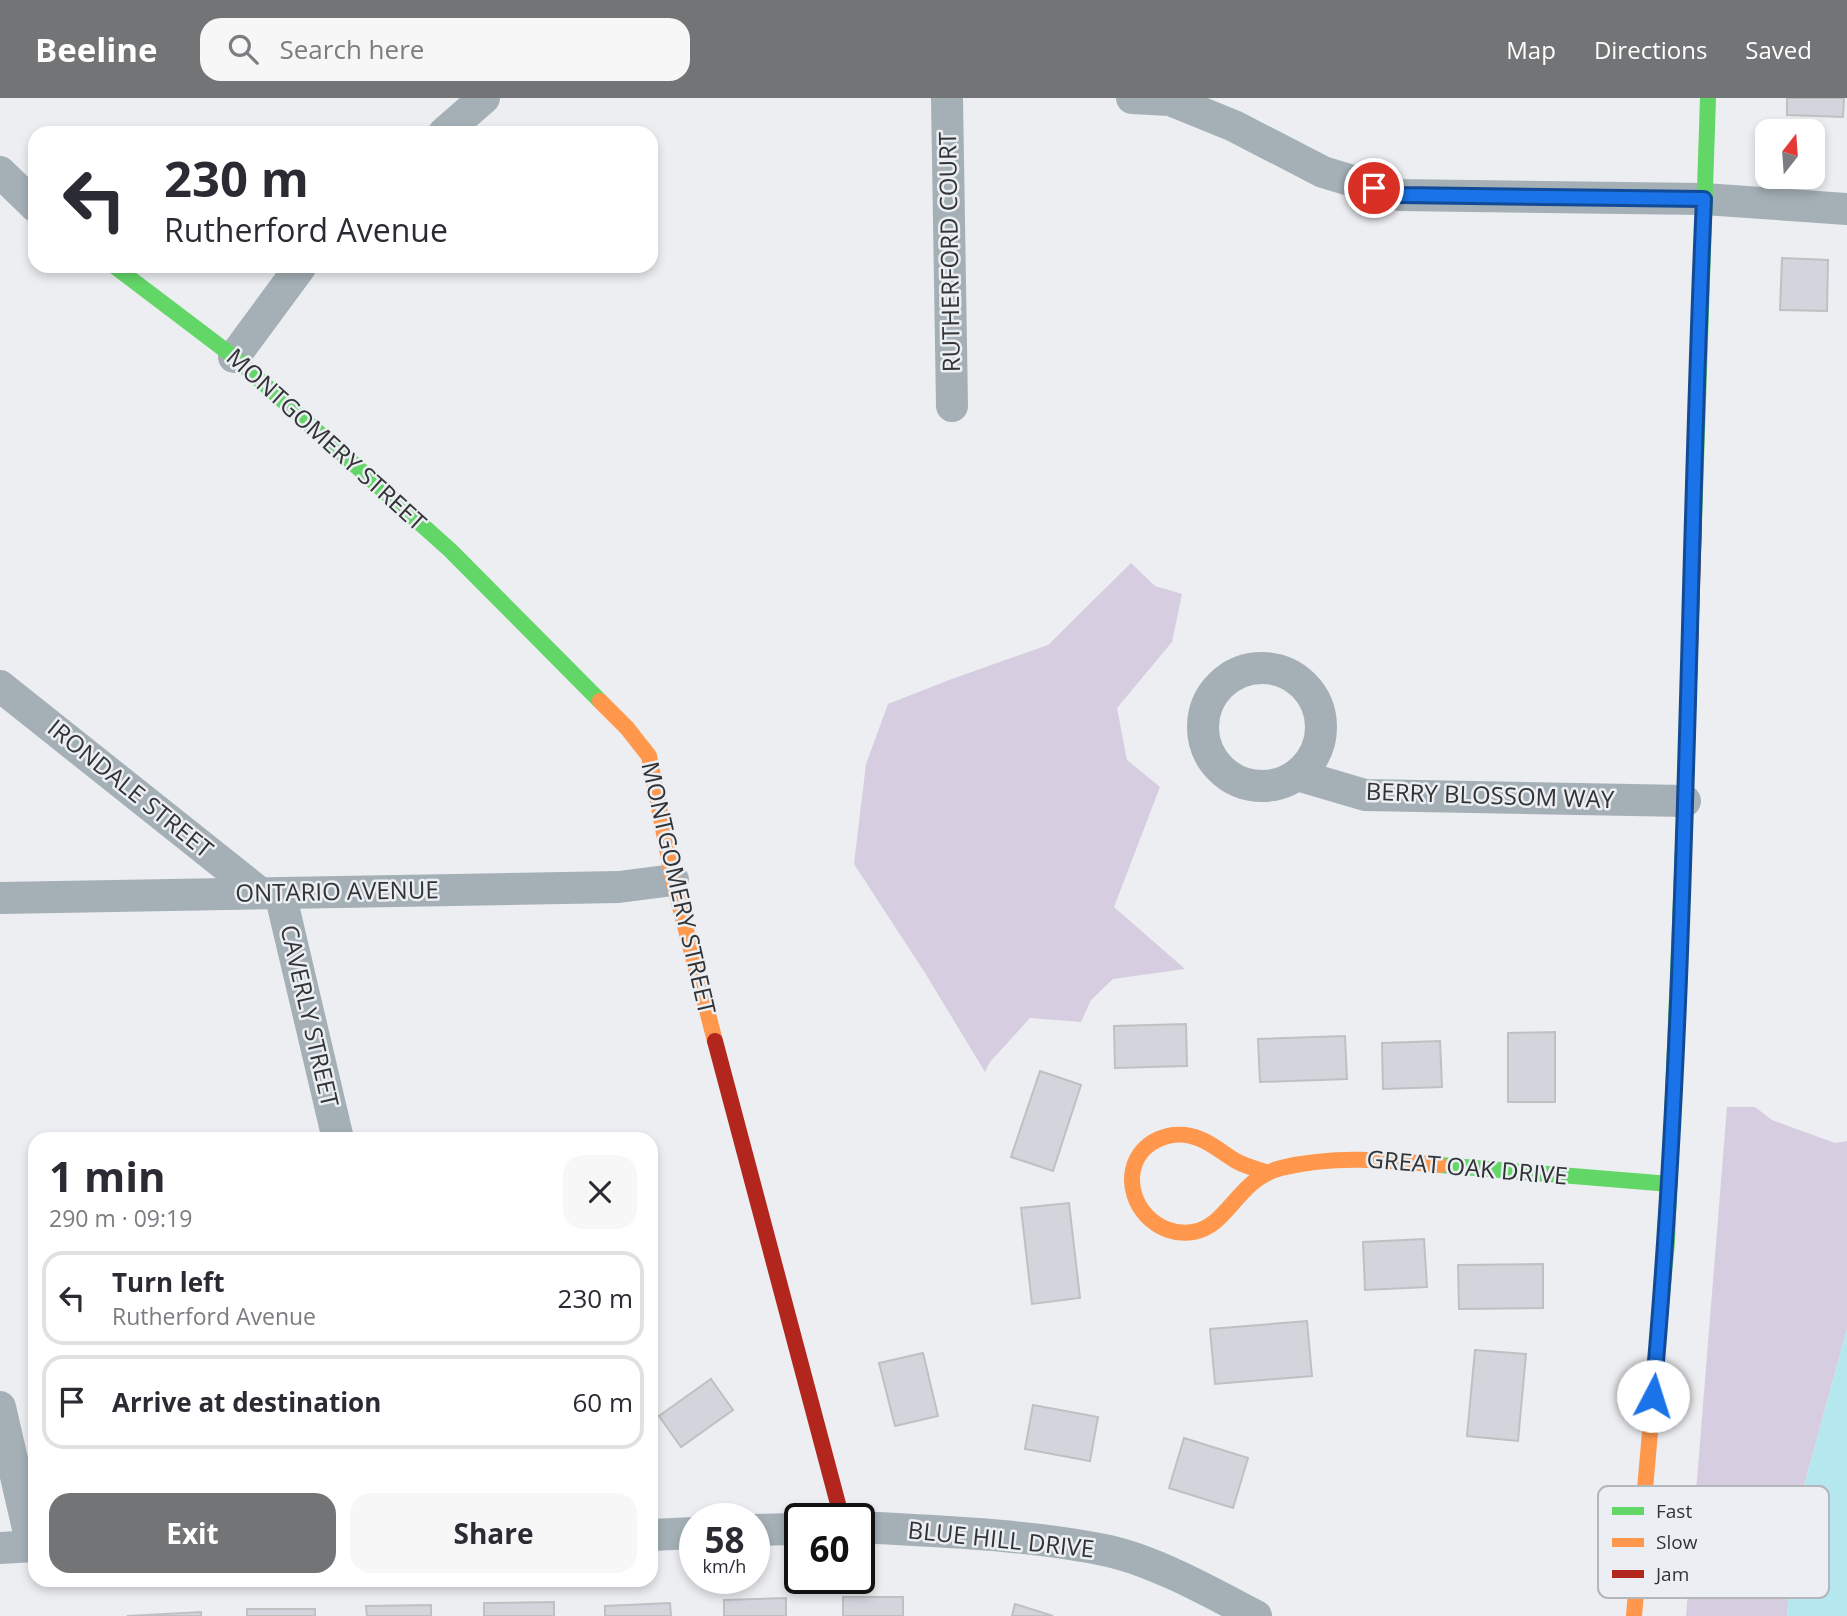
<!DOCTYPE html>
<html lang="en">
<head>
<meta charset="utf-8">
<style>
  :root { --surface:#fff; --page:#f7f7f7; --text:#2b2b33; --muted:#7c7c81; --line:#e1e1e2; --accent:#737476 }
  body { margin:0; font-family:"Open Sans",sans-serif; background:var(--page); color:var(--text); height:100vh; display:flex; flex-direction:column; font-size:26px; white-space:nowrap }
  * { box-sizing:border-box; margin:0 }
  p { font-size:23px; color:var(--muted) }
  .icon { flex:none; width:38px; height:38px; fill:none; stroke:currentColor; stroke-width:2; stroke-linecap:round; stroke-linejoin:round }
  .map { position:relative; flex:1; overflow:hidden }
  .details { position:absolute; left:28px; top:1034px; width:630px; height:455px; display:flex; flex-direction:column; background:var(--surface); border-radius:21px; box-shadow:0 4px 10px #0003 }
  .details>* { flex:none }
  .hud { position:absolute; left:28px; top:28px; width:630px; height:147px; border-radius:21px; box-shadow:0 4px 10px #0003; background:#fff; color:var(--text); overflow:hidden }
  .needle { width:46px; rotate:17deg }
  .fabs { position:absolute; left:1755px; top:21px; display:grid; gap:14px }
  .fabs a { display:grid; place-items:center; width:70px; height:70px; border-radius:14px; background:var(--surface); box-shadow:0 4px 10px #0003; font-size:35px }
  .speed { position:absolute; left:679px; top:1405px; display:flex; gap:14px; font-size:35px; font-weight:700; text-align:center }
  .speed>* { display:grid; place-content:center; width:91px; height:91px; border-radius:50%; background:var(--surface); box-shadow:0 4px 10px #0003; line-height:1 }
  .speed small { font-size:18px; font-weight:400 }
  .speed .limit { border:4px solid #111; border-radius:10px; background:#fff; color:#111 }
  .pin { position:absolute; display:grid; place-items:center; width:60px; height:60px; color:#fff; margin:-30px; border:4px solid #fff; border-radius:50%; box-shadow:0 2px 7px #0007 }
  .me { position:absolute; width:77px; margin:-38px; rotate:5deg; stroke-linejoin:round; filter:drop-shadow(0 0 5px #0008) }
  .turn { display:flex; align-items:center; gap:24px; height:147px; padding:0 21px; font-size:32px }
  .turn .icon { width:91px; height:91px; stroke-width:2.5 }
  .turn b { display:block; font-size:49px; line-height:60px }
  .round { display:grid; place-items:center; flex:none; width:74px; height:74px; border-radius:21px; background:var(--page) }
  .head { display:flex; align-items:center; justify-content:space-between; height:119px; padding:0 21px }
  h1 { font-size:42px; font-weight:700; line-height:52px }
  .button { display:flex; gap:14px; margin-top:auto; padding:14px 21px }
  .button a { flex:1; height:80px; border-radius:21px; background:var(--accent); color:#fff; font-size:28px; font-weight:700; line-height:80px; text-align:center }
  .button a+a { background:var(--page); color:var(--text) }
  ul { padding:0; list-style:none }
  li { display:flex; align-items:center; gap:21px; height:94px; margin:0 14px 10px; padding:0 7px; border:4px solid var(--line); border-radius:21px }
  li div { flex:1 }
  li b { display:block; font-size:26px }
  li em { font-style:normal }
  header { display:flex; align-items:center; gap:42px; box-sizing:border-box; height:98px; padding:0 35px; background:var(--accent); color:#fff }
  header strong { font-size:33px }
  nav { display:flex; gap:38px; margin-inline-start:auto; font-size:24px }
  .search { width:490px; height:63px; background:var(--page); display:flex; align-items:center; gap:18px; box-sizing:border-box; padding:0 24px; border-radius:21px; color:var(--muted); font-size:26px }
  .map>svg:first-child { display:block }
  .green { fill:#d6cee0 }
  .water { fill:#b5e8ee }
  .building { fill:#d3d5dd; stroke:#bfc0c2; stroke-width:2 }
  .lines { fill:none; stroke-linecap:round; stroke-linejoin:round }
  .street { stroke:#a4b0b6; stroke-width:32 }
  .fast { stroke:#63d668; stroke-width:16 }
  .slow { stroke:#ff974d; stroke-width:16 }
  .jam { stroke:#b3261e; stroke-width:16 }
  .route-casing { stroke:#114b97; stroke-width:18 }
  .route { stroke:#1a73e8; stroke-width:12 }
  .labels { text-anchor:middle; stroke-width:5; stroke-linejoin:round; paint-order:stroke }
  .street-label { font-size:24px; fill:#323334; stroke:#ebeef2 }
  .key { fill:#ebeef2; stroke:#b4b6b9; stroke-width:2 }
  .key-label { font-size:19px; fill:#323334 }
</style>
</head>
<body>
<header>
<strong>Beeline</strong>
<div class="search"><svg class="icon" aria-label="search" viewBox="0 0 24 24"><circle cx="10" cy="10" r="6"/><path d="M15 15l6 6"/></svg>Search here</div>
<nav><a>Map</a><a>Directions</a><a>Saved</a></nav>
</header>
<div class="map">
<svg width="1847" height="1518" viewBox="0 0 1847 1518">
  <rect width="100%" height="100%" fill="#eceef1"/>
  <!-- green -->
  <g class="green">
    <polygon points="1131,465 1155,488 1182,496 1172,544 1117,610 1127,662 1160,689 1114,809 1185,871 1113,881 1091,902 1081,924 1030,920 990,964 985,974 925,875 854,766 866,666 888,606 949,582 1048,547"/>
    <polygon points="1727,1009 1755,1009 1772,1022 1835,1045 1847,1043 1847,1231 1796,1417 1787,1518 1686,1518"/>
  </g>
  <!-- water -->
  <polygon class="water" points="1847,1231 1847,1518 1787,1518 1796,1417"/>
  <!-- building -->
  <g class="building">
    <polygon points="1787,0 1844,0 1843,19 1787,17"/>
    <polygon points="1782,160 1828,162 1827,213 1780,212"/>
    <polygon points="1186,926 1187,968 1115,970 1114,928"/>
    <polygon points="1555,934 1555,1004 1508,1004 1508,935"/>
    <polygon points="1345,938 1347,981 1260,984 1258,941"/>
    <polygon points="1440,943 1442,989 1383,991 1382,945"/>
    <polygon points="1040,973 1081,987 1053,1073 1011,1059"/>
    <polygon points="1069,1105 1080,1200 1032,1206 1021,1110"/>
    <polygon points="1424,1141 1427,1189 1365,1192 1363,1144"/>
    <polygon points="1543,1166 1543,1210 1459,1211 1458,1167"/>
    <polygon points="1307,1223 1312,1278 1215,1286 1210,1231"/>
    <polygon points="1475,1252 1526,1256 1518,1343 1467,1338"/>
    <polygon points="923,1255 938,1318 895,1328 879,1265"/>
    <polygon points="711,1281 733,1312 681,1349 659,1318"/>
    <polygon points="1033,1307 1098,1319 1090,1363 1025,1351"/>
    <polygon points="1184,1340 1248,1360 1233,1410 1169,1390"/>
    <rect x="843" y="1499" width="60" height="19"/>
    <polygon points="786,1500 786,1518 724,1518 724,1502"/>
    <polygon points="554,1504 554,1518 484,1518 484,1505"/>
    <polygon points="670,1505 671,1518 605,1518 605,1508"/>
    <polygon points="1015,1506 1053,1518 1012,1518"/>
    <polygon points="431,1507 431,1518 367,1518 366,1508"/>
    <rect x="247" y="1511" width="68" height="7"/>
    <polygon points="201,1514 201,1518 127,1518"/>
  </g>
  <g class="lines">
    <!-- street -->
    <g class="street">
      <polyline points="947,0 952,308"/>
      <polyline points="1132,0 1170,2 1234,28 1323,74 1399,97 1704,101 1847,111"/>
      <polyline points="444,35 484,0"/>
      <polyline points="0,74 35,108"/>
      <polyline points="234,259 301,168"/>
      <circle cx="1262" cy="629" r="59"/>
      <polyline points="0,588 260,795"/>
      <polyline points="1297,677 1365,697 1685,703"/>
      <polyline points="280,795 338,1041"/>
      <polyline points="0,800 619,789 673,782"/>
      <polyline points="0,1309 32,1448"/>
      <path d="M 859,1429 C 943,1434 1027,1436 1109,1453 C 1157,1464 1212,1495 1256,1518"/>
      <polyline points="754,1432 800,1431"/>
      <polyline points="651,1437 695,1435"/>
      <polyline points="0,1450 35,1448"/>
    </g>
    <!-- fast -->
    <g class="fast">
      <polyline points="114,168 234,259 450,452 600,603"/>
      <polyline points="1694,425 1708,0"/>
      <polyline points="1440,1067 1670,1086"/>
      <polyline points="1660,1219 1667,1144 1686,677"/>
    </g>
    <!-- slow -->
    <g class="slow">
      <polyline points="600,603 627,630 649,658 673,782 715,943"/>
      <path d="M 1266,1074 C 1256,1071 1245,1068 1236,1063 C 1224,1056 1213,1046 1200,1041 C 1173,1029 1139,1043 1133,1072 C 1126,1106 1157,1140 1193,1134 C 1229,1128 1237,1081 1281,1070 C 1333,1057 1387,1062 1440,1067"/>
      <polyline points="1634,1518 1660,1219"/>
    </g>
    <!-- jam -->
    <g class="jam">
      <polyline points="1686,677 1694,425"/>
      <polyline points="715,943 842,1421"/>
    </g>
  </g>
  <g class="lines">
    <defs>
      <path id="route" d="M 1374,90 L 1399,97 L 1704,101 C 1686,500 1689,900 1653,1298"/>
    </defs>
    <!-- route casing -->
    <use href="#route" class="route-casing"/>
    <!-- route -->
    <use href="#route" class="route"/>
  </g>
  <g class="labels">
    <!-- street labels -->
    <g class="street-label">
      <text transform="translate(950 154) rotate(-91)" y="8">RUTHERFORD COURT</text>
      <text transform="translate(326 342) rotate(42)" y="8">MONTGOMERY STREET</text>
      <text transform="translate(130 691) rotate(39)" y="8">IRONDALE STREET</text>
      <text transform="translate(1490 698) rotate(2)" y="8">BERRY BLOSSOM WAY</text>
      <text transform="translate(678 790) rotate(77)" y="8">MONTGOMERY STREET</text>
      <text transform="translate(337 794) rotate(-1)" y="8">ONTARIO AVENUE</text>
      <text transform="translate(309 918) rotate(77)" y="8">CAVERLY STREET</text>
      <text transform="translate(1467 1070) rotate(5)" y="8">GREAT OAK DRIVE</text>
      <text transform="translate(1001 1442) rotate(6)" y="8">BLUE HILL DRIVE</text>
    </g>
  </g>
  <!-- legend -->
  <rect x="1598" y="1388" width="231" height="112" rx="10" class="key"/>
  <rect x="1612" y="1409" width="32" height="8" fill="#63d668"/>
  <rect x="1612" y="1440" width="32" height="9" fill="#ff974d"/>
  <rect x="1612" y="1472" width="32" height="8" fill="#b3261e"/>
  <g class="key-label">
    <text x="1656" y="1420">Fast</text>
    <text x="1656" y="1451">Slow</text>
    <text x="1656" y="1483">Jam</text>
  </g>
</svg>
<div class="fabs">
<a><svg class="needle" viewBox="-14 -14 28 28"><path d="M0-13l5 13h-10z" fill="#e53935"/><path d="M0 13l5-13h-10z" fill="#7c7c81"/></svg></a>
</div>
<div class="speed"><div>58<small>km/h</small></div><div class="limit">60</div></div>
<div class="pin" style="left:1374px;top:90px;background:#d93025"><svg class="icon" aria-label="arrive" viewBox="0 0 24 24"><path d="M6 21V4h12l-3 4 3 4H6"/></svg></div>
<svg class="me" style="left:1653px;top:1298px" viewBox="-20 -20 40 40"><circle r="19" fill="#fff"/><path d="M0-13L10 11 0 6-10 11z" fill="#1a73e8"/></svg>
<div class="hud">
<div class="turn"><svg class="icon" aria-label="left" viewBox="0 0 24 24"><path d="M17 20v-9H6M10 6l-5 5 5 5"/></svg><div><b>230 m</b>Rutherford Avenue</div></div>
</div>
<section class="details">
<div class="head"><div><h1>1 min</h1><p>290 m · 09:19</p></div><a class="round"><svg class="icon" aria-label="close" viewBox="0 0 24 24"><path d="M6 6l12 12M18 6L6 18"/></svg></a></div>
<ul>
<li><svg class="icon" aria-label="left" viewBox="0 0 24 24"><path d="M17 20v-9H6M10 6l-5 5 5 5"/></svg><div><b>Turn left</b><p>Rutherford Avenue</p></div><em>230 m</em></li>
<li><svg class="icon" aria-label="arrive" viewBox="0 0 24 24"><path d="M6 21V4h12l-3 4 3 4H6"/></svg><div><b>Arrive at destination</b></div><em>60 m</em></li>
</ul>
<div class="button"><a>Exit</a><a>Share</a></div>
</section>
</div>
</body>
</html>
